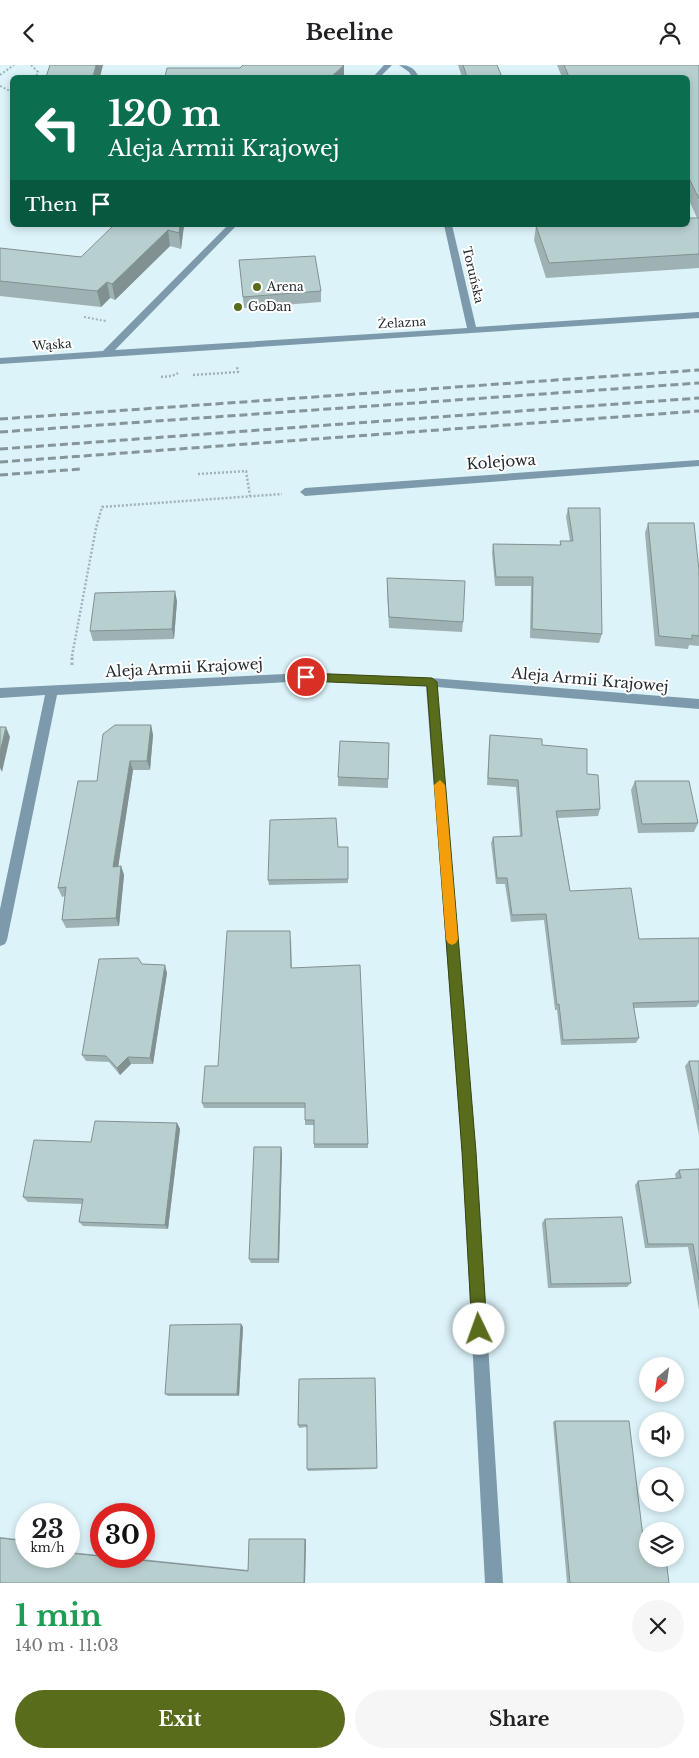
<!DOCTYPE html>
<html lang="en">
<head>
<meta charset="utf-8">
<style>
  :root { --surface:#fff; --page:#f6f6f6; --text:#202124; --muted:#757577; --accent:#586c1b }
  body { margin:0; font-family:"Libre Baskerville",serif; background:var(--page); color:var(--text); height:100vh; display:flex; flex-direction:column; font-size:19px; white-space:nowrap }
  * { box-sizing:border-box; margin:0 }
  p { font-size:16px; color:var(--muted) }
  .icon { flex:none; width:28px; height:28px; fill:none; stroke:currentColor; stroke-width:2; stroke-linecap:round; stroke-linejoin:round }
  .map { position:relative; height:1518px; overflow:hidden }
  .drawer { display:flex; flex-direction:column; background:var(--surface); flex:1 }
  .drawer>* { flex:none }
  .top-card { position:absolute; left:10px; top:10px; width:680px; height:152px; border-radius:8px; box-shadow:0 2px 8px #0003; background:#0b6e4f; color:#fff; overflow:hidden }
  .needle { width:32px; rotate:209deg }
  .controls { position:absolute; left:639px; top:1292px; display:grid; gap:10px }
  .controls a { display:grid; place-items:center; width:45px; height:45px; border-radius:50%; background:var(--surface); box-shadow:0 2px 8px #0003; font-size:25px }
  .speed { position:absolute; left:15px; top:1438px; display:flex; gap:10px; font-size:25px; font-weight:700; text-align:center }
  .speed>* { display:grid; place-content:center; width:65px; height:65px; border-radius:50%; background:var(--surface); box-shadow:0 2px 8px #0003; line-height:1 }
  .speed small { font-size:12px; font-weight:400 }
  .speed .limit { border:8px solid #d22; background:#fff; color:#111 }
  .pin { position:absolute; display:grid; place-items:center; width:42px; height:42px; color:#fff; margin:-21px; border:2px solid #fff; border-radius:50%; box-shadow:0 1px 5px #0007 }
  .me { position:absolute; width:55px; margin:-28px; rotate:357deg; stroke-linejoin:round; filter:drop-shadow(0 0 4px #0008) }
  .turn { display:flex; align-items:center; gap:18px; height:105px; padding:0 15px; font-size:22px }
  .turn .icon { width:65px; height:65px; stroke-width:2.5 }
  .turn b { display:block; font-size:35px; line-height:42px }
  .then { display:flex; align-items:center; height:48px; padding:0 15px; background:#0003; gap:10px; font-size:19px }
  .round { display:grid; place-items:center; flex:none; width:52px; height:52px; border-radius:26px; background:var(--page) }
  .head { display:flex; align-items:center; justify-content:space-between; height:85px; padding:0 15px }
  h1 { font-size:30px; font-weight:800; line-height:38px; color:#1e9e55 }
  .cta { display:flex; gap:10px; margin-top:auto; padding:10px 15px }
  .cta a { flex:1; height:58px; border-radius:30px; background:var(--accent); color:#fff; font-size:20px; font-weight:800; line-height:58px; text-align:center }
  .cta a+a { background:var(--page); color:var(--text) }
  header { display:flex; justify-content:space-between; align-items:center; height:65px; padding:0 15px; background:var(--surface); font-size:22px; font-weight:800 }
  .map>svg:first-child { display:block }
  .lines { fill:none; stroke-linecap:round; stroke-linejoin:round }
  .path-far2 { stroke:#a1b3b8; stroke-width:2; stroke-dasharray:2 2; stroke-linecap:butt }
  .path-far1 { stroke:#a1b3b8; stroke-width:2.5; stroke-dasharray:2 2; stroke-linecap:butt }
  .path { stroke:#a1b3b8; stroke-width:3; stroke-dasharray:2.5 2.5; stroke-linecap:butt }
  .minor { fill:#7c9aac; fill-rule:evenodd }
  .rail { stroke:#85959a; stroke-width:3; stroke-dasharray:8 4; stroke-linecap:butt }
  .wall { fill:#9eb2b3 }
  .shaded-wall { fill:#819192 }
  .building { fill:#b8cfd0; stroke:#819192 }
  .route { fill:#586c1b; stroke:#394612 }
  .slow { fill:#f59e0b }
  .poi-dot { fill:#586c1b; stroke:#fff; stroke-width:2 }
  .labels { text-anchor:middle; stroke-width:4; stroke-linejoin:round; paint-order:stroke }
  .far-street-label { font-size:12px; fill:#242c2f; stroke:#fff }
  .far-poi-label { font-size:12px; fill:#242c2f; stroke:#fff; text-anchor:start }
  .street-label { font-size:15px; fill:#242c2f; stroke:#fff }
</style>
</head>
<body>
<header><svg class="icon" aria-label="back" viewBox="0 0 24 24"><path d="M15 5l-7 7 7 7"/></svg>Beeline<svg class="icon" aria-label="person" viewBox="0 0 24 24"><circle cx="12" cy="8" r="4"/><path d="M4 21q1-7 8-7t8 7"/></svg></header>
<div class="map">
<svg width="699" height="1518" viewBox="0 0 699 1518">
  <rect width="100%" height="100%" fill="#dcf3f9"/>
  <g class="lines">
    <!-- path-far2 -->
    <g class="path-far2">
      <polyline points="31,0 38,7 36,12"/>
      <polyline points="0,10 14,0"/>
      <polyline points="0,21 12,27"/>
      <polyline points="84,252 106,256"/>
    </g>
    <!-- path-far1 -->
    <g class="path-far1">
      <polyline points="193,310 238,307 237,302"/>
      <polyline points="161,312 172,311 178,308"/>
      <polyline points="198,409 246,406 250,431"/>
      <polyline points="72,591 96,463 102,442 282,429"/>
    </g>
    <!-- path -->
    <polyline class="path" points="72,600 72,590"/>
    <!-- minor -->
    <g class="minor">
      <polygon points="384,0 392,0 380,12 373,12"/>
      <path d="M 399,0 C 410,0 414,3 419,12 L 412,12 L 409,7 Z"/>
      <polygon points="228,160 237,160 115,285 467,263 444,160 452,160 476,262 699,247 699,253 0,299 0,293 103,286"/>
      <polygon points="699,395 699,401 305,431 300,427 305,423"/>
      <polygon points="306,608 431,613 699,634 699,644 437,622 476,1087 503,1518 485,1518 462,1087 426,621 306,616 57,630 7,875 5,879 0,881 0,844 45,630 0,633 0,623"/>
    </g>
    <!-- rail -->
    <g class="rail">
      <polyline points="0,354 699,305"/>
      <polyline points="0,367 699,318"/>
      <polyline points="0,384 699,333"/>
      <polyline points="0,397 699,346"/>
      <polyline points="0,410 81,404"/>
    </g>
  </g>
  <!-- wall -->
  <g class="wall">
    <polygon points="458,0 497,0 502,12 462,12"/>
    <polygon points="557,0 699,0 699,203 546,213 534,175 536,161 579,160 697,153 688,133 688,12 562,12"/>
    <polygon points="184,160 181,184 170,181 115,235 110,233 101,242 0,231 0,183 81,192"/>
    <polygon points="239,195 321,226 321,237 244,243"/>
    <polygon points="568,443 602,569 599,578 530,573 531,521 495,521 492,488 493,479 560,480 560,476 570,476 566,452"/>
    <polygon points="648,458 699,505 699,581 689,580 688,584 655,581 645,468"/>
    <polygon points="387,513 463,557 462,567 389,563 387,523"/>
    <polygon points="177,536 174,574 93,576 90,566"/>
    <polygon points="151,660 153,670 150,705 133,705 118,801 121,801 124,810 119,861 66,863 62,855 65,831 62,832 58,823 97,716"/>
    <polygon points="490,670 542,680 587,709 600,744 598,751 558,753 570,826 639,874 699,873 699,938 696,942 634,943 639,973 636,978 561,980 557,945 555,945 544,855 511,857 505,819 496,819 491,778 493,772 520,771 516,722 487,720 489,677"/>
    <polygon points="389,678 388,723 338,721 338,712"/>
    <polygon points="635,716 698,758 694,767 638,768 631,725"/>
    <polygon points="348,782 348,818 269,820 268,815"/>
    <polygon points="291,873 292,903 368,1079 368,1083 314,1083 314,1060 305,1060 305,1043 204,1043 202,1038 218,1001"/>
    <polygon points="142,899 167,908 153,999 131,999 120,1010 109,997 86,996 82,990"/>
    <polygon points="689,996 699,996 699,1070 685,1001"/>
    <polygon points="177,1058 180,1064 168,1164 83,1161 79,1157 82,1139 28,1137 23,1132 91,1077"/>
    <polygon points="281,1082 282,1088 279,1198 251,1198 249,1194"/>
    <polygon points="699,1104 699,1245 688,1182 645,1183 635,1120 638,1116 676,1114 675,1109 679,1105"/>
    <polygon points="545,1154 631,1218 627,1222 548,1223 542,1158"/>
    <polygon points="241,1259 243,1262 239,1331 168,1331 165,1329"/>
    <polygon points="299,1314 377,1403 376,1404 308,1406 307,1404 307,1362 299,1363 298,1360"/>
    <polygon points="555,1356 669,1518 567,1518 553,1357"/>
    <polygon points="0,1472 26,1475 26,1491 69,1491 69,1487 101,1490 101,1491 112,1491 248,1505 249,1474 306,1474 305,1518 0,1518"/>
  </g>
  <!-- shaded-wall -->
  <g class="shaded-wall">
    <polygon points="96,0 103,0 100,12 93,12"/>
    <polygon points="344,0 344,12 331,12"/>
    <polygon points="180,160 184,160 181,184 179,168"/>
    <polygon points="168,165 170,181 115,235 112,219"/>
    <polygon points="107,217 110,233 101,242 97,226"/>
    <polygon points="175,526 177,536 174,574 172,564"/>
    <polygon points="151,660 153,670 150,705 147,696"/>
    <polygon points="6,662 10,672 2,707 0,703 0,687"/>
    <polygon points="130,696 133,705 117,810 113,802"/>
    <polygon points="121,801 124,810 119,861 116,853"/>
    <polygon points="165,900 167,908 153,999 150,993"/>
    <polygon points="128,992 131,999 120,1010 117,1003"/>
    <polygon points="177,1058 180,1064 168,1164 165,1160"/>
    <polygon points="281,1082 282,1088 279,1198 278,1194"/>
    <polygon points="241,1259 243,1262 239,1331 237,1329"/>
    <polygon points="305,1474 306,1474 305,1518 304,1518"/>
  </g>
  <!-- building -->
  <g class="building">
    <polygon points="50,0 96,0 93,12 111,12 46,12"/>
    <polygon points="243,0 344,0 331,12 165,12 167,3 240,3"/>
    <polygon points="463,0 497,0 502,12 467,12"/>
    <polygon points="564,0 699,0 699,134 688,111 688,12 569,12"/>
    <polygon points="688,153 699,153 699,189 549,198 536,161 688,160"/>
    <polygon points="114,160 180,160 179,168 168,165 112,219 107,217 97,226 0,216 0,183 81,192"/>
    <polygon points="315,191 321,226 243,232 239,195"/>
    <polygon points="568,443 600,443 602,569 532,564 533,512 496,512 493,479 561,480 560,476 573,476"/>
    <polygon points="648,458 694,458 699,505 699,571 692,570 692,574 659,571"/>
    <polygon points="387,513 465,516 463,557 389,552"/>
    <polygon points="175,526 172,564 90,566 95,528"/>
    <polygon points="115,660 151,660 147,696 130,696 113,802 121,801 116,853 62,855 66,822 58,823 78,716 97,716 103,669"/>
    <polygon points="0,662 6,662 0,687"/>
    <polygon points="490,670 542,674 542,680 587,684 587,709 598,710 600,744 556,746 570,826 631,823 639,874 699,873 699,936 633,938 639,973 563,975 559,939 557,940 546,849 512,850 507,813 497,813 493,772 522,771 518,715 488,713"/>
    <polygon points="340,676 389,678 388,714 338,712"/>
    <polygon points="635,716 689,716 698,758 642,759"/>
    <polygon points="336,753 338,782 348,782 348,814 268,815 270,755"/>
    <polygon points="227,866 290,866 291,903 360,900 368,1079 314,1079 314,1055 305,1055 305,1038 202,1038 205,1001 218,1001"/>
    <polygon points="138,893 142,899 165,900 150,993 128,992 117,1003 106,991 82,990 99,894"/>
    <polygon points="689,996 699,996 699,1045"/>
    <polygon points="95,1056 177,1058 165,1160 79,1157 83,1134 23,1132 34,1075 91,1077"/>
    <polygon points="254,1082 281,1082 278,1194 249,1194"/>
    <polygon points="699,1104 699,1215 693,1179 648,1179 638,1116 681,1113 679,1105"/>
    <polygon points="622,1152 631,1218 551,1219 545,1154"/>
    <polygon points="241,1259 237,1329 165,1329 170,1260"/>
    <polygon points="375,1313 377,1403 307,1404 307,1360 298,1360 299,1314"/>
    <polygon points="555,1356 629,1356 643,1472 648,1472 648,1494 666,1494 669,1518 570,1518"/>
    <polygon points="0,1473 26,1476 26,1491 69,1491 69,1488 248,1506 249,1474 305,1474 304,1518 0,1518"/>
  </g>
  <!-- route -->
  <polygon class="route" points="306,608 432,613 437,617 476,1087 487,1264 485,1269 479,1271 474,1269 472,1264 462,1087 427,621 306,616 301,612"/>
  <!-- slow -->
  <polygon class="slow" points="440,715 445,720 458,874 456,878 452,880 448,878 446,874 434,720"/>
  <!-- markers -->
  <g class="poi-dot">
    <circle cx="257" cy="222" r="5"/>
    <circle cx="238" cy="242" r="5"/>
  </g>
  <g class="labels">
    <!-- far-street labels -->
    <g class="far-street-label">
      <text transform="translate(473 210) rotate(77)" y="4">Toruńska</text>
      <text transform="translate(402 258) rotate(-3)" y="4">Żelazna</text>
      <text transform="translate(52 280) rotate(-4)" y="4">Wąska</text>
    </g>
    <!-- far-poi labels -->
    <g class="far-poi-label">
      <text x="267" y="226">Arena</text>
      <text x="248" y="246">GoDan</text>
    </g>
    <!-- street labels -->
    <g class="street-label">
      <text transform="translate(501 397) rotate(-4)" y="5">Kolejowa</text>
      <text transform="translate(184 603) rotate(-3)" y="5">Aleja Armii Krajowej</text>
      <text transform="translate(590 615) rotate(5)" y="5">Aleja Armii Krajowej</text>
    </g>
  </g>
</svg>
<div class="controls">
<a><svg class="needle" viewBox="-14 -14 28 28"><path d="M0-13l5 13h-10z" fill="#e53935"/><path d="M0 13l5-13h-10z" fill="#757577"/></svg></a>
<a><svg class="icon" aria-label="sound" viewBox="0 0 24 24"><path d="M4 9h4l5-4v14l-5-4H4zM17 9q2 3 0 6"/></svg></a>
<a><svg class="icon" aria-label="search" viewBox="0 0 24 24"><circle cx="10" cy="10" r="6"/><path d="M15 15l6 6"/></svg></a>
<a><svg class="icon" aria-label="layers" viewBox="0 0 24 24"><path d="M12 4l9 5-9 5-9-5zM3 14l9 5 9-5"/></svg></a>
</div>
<div class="speed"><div>23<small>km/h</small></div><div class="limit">30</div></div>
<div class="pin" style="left:306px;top:612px;background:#d93025"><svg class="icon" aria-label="arrive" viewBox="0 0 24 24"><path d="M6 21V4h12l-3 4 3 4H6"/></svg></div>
<svg class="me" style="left:479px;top:1264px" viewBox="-20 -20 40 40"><circle r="19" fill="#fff"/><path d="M0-13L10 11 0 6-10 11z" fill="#586c1b"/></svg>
<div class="top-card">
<div class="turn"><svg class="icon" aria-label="left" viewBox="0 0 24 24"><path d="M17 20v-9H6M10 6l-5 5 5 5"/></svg><div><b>120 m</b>Aleja Armii Krajowej</div></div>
<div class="then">Then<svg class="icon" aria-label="arrive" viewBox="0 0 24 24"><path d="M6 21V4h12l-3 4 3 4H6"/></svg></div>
</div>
</div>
<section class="drawer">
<div class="head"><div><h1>1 min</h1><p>140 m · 11:03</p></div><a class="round"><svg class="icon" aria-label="close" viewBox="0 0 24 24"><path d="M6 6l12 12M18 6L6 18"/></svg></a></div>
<div class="cta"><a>Exit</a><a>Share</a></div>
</section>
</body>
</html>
